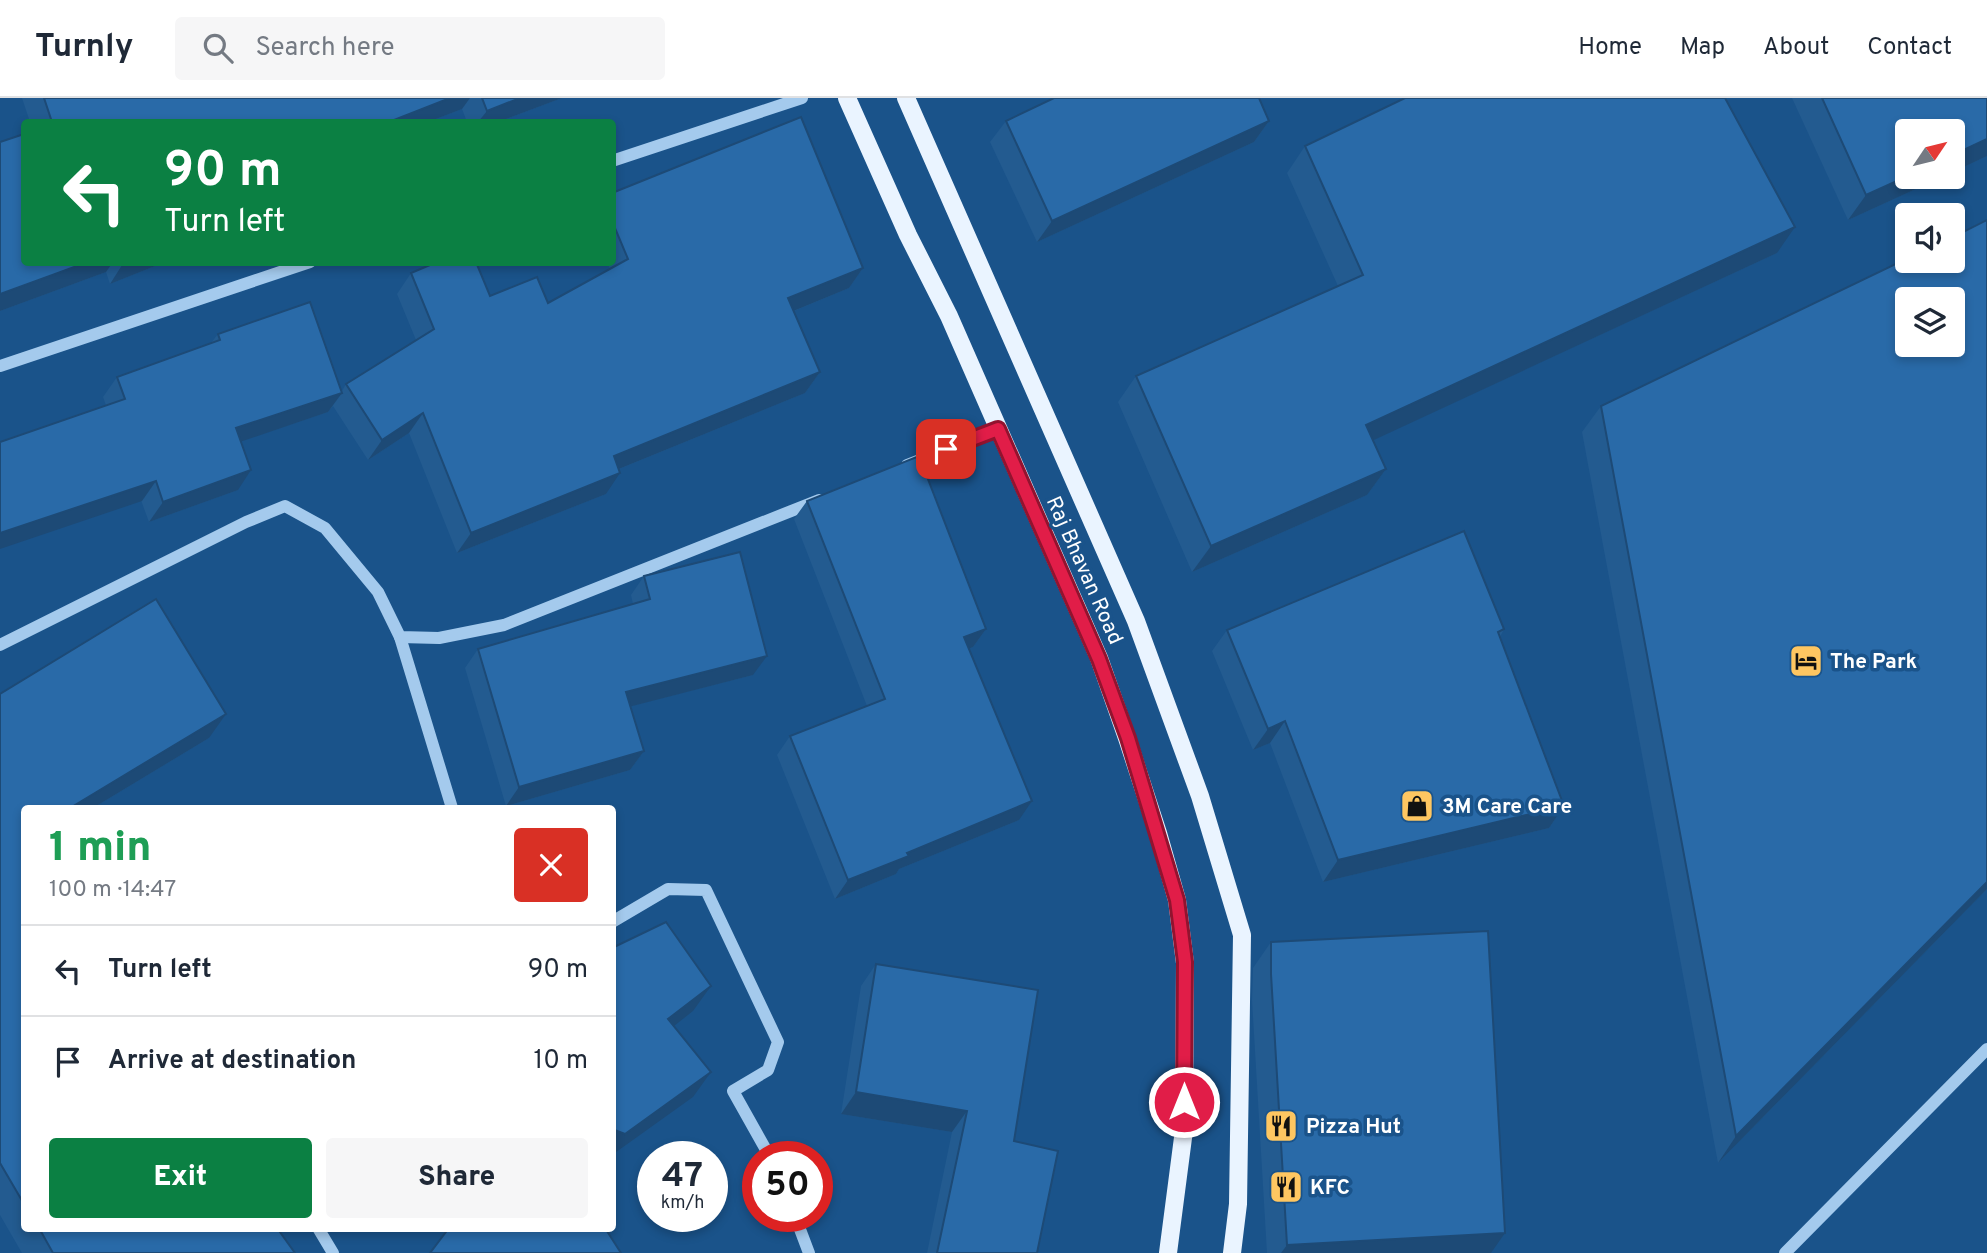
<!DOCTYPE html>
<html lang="en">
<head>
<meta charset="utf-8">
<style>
  :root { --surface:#fff; --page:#f6f6f7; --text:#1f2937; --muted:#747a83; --line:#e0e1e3; --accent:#0b8043 }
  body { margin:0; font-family:Overpass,sans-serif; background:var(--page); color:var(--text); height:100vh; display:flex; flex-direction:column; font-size:26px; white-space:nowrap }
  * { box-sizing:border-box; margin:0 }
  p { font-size:23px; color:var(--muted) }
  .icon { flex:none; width:38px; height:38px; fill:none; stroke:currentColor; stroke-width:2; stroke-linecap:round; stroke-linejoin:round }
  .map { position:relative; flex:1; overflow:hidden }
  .side { position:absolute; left:21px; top:707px; width:595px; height:427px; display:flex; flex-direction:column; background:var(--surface); border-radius:7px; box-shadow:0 4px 10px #0003 }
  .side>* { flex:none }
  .hud { position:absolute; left:21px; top:21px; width:595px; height:147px; border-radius:7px; box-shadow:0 4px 10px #0003; background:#0b8043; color:#fff; overflow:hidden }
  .needle { width:46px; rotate:55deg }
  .fabs { position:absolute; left:1895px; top:21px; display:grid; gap:14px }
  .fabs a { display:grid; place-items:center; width:70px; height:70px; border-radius:7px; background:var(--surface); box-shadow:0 4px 10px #0003; font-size:35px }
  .speed { position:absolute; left:637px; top:1043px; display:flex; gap:14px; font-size:35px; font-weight:700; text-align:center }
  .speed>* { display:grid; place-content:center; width:91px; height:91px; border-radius:50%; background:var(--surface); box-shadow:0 4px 10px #0003; line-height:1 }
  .speed small { font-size:18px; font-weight:400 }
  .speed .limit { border:10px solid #d22; background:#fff; color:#111 }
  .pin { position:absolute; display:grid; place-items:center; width:60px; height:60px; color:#fff; margin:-30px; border-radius:14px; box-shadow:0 4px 10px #0006 }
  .me { position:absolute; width:77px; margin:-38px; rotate:0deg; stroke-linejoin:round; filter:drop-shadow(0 0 5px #0008) }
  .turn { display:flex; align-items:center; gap:24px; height:147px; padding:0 28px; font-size:32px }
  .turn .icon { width:91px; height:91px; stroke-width:2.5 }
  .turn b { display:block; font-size:49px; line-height:60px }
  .round { display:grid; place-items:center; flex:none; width:74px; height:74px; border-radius:7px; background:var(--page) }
  .headline { display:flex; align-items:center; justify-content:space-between; height:119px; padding:0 28px }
  h1 { font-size:42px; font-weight:800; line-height:52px; color:#1e9e55 }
  .button { display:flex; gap:14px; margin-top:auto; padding:14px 28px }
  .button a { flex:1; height:80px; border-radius:7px; background:var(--accent); color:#fff; font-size:28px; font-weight:800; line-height:80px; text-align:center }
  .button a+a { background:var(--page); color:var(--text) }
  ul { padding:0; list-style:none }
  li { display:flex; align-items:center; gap:21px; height:91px; padding:0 28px; border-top:2px solid var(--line) }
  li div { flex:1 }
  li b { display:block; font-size:26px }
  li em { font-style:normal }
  header { display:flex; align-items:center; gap:42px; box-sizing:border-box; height:98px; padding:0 35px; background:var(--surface); border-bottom:2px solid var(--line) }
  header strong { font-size:33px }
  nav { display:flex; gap:38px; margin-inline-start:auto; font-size:24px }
  .search { width:490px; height:63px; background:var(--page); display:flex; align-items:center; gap:18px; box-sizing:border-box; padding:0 24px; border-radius:7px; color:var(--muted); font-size:26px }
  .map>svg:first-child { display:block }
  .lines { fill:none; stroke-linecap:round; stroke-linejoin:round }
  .minor { stroke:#a4caed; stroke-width:12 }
  .major { stroke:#eaf4ff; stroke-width:18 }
  .wall { fill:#235b90 }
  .shaded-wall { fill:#1d4a76 }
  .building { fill:#296aa8; stroke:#1d4a76; stroke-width:2; fill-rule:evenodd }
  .route-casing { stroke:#92132f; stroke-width:18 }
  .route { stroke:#e11d48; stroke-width:12 }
  .labels { text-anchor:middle; stroke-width:7; stroke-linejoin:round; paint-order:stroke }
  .street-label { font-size:21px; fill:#fff; stroke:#1a538a }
  .poi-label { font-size:21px; font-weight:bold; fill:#fff; stroke:#1a538a; text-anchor:start }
</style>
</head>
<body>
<header>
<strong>Turnly</strong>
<div class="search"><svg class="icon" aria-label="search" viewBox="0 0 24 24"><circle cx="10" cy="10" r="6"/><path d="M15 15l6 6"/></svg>Search here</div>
<nav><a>Home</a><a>Map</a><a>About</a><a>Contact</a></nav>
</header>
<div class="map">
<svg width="1987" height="1155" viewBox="0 0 1987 1155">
  <rect width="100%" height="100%" fill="#1a538a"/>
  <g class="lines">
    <!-- minor -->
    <g class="minor">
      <polyline points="612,63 802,0"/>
      <polyline points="0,268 310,164"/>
      <polyline points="907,367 998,331"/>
      <polyline points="400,539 452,710"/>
      <polyline points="0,547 246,424 285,408 325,430 378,494 400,539 439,540 504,527 819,402"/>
      <polyline points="612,824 668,791 706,792 778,944 768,972 733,993 770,1059"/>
      <polyline points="795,1118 809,1155"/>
      <polyline points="318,1130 333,1155"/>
      <polyline points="1785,1155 1987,951"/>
    </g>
    <!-- major -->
    <g class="major">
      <polyline points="847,0 908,137 949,218 1099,560 1127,640 1158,735 1177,802 1185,865 1184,1032 1168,1155"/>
      <polyline points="906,0 1136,523 1200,698 1242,837 1238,1106 1232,1155"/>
    </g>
  </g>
  <!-- wall -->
  <g class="wall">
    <polygon points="22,0 562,0 498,24 467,24 462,11 428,24 30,24"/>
    <polygon points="1792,0 1987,0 1987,58 1953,74 1908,79 1942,79 1848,122"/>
    <polygon points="1006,23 1269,23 1254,44 1037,144 990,44"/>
    <polygon points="0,44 24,164 165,164 110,186 106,174 0,213"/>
    <polygon points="1305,48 1777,155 1373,342 1386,371 1367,397 1192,474 1118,304 1136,278 1338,188 1287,75"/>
    <polygon points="612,95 863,170 849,190 794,213 820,274 805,295 619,371 606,396 457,455 409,335 368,362 333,308 328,314 241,343 238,392 149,424 103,299 117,279 211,245 218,236 342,293 346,286 416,242 397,196 411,175 490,198 548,205 610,171 607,164 612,164"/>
    <polygon points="1987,122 1987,791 1718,1065 1582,334 1601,308"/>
    <polygon points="807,403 986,531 973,549 969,551 1019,722 899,771 896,776 835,801 777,657 790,638 867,608 794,421"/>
    <polygon points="644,478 753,577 631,608 644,653 630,672 506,708 465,570 478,551 633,506 631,497"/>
    <polygon points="1504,531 1500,539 1564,708 1549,730 1323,784 1270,645 1253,652 1212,553 1227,532"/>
    <polygon points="0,596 209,640 93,710 24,710 24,1130 277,1130 295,1155 22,1155 0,1117"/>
    <polygon points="1271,844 1491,1155 1267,1155 1252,902 1253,870"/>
    <polygon points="876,866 1014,1043 1037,1155 927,1155 952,1034 841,1016 861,888"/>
  </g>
  <!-- shaded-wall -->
  <g class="shaded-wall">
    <polygon points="450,0 470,0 462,11 428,24 389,24"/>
    <polygon points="520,0 562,0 498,24 478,24 487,13"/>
    <polygon points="1269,23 1254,44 1037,144 1052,123"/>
    <polygon points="1987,41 1987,58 1953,74 1953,57"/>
    <polygon points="1908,78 1942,79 1848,122 1866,97"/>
    <polygon points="1795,129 1777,155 1348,354 1366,327"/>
    <polygon points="88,164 113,164 106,174 0,213 0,196"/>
    <polygon points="124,164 165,164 110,186"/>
    <polygon points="863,170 849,190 774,221 788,200"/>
    <polygon points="820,274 805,295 599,379 614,358"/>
    <polygon points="342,295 328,314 222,350 236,330"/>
    <polygon points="423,315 409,335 368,362 382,342"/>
    <polygon points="1386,371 1367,397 1192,474 1211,448"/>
    <polygon points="251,372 238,392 149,424 163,404"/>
    <polygon points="620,375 606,396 457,455 471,435"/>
    <polygon points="156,383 142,403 0,451 0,435"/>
    <polygon points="986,531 973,549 951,558 964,539"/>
    <polygon points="767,558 753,577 613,613 626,594"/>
    <polygon points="226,616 209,640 93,710 70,710"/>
    <polygon points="1285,623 1270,645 1253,652 1268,631"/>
    <polygon points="644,653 630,672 506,708 519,689"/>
    <polygon points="1032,703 1019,722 899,771 896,776 835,801 848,782 907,755"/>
    <polygon points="1564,708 1549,730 1323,784 1338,762"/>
    <polygon points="1987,784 1987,791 1718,1065 1736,1038"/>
    <polygon points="711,888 693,913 650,947 668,921"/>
    <polygon points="711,974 693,999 612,1057 612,1031"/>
    <polygon points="856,994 967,1013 952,1034 841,1016"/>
    <polygon points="1505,1135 1491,1155 1281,1155 1287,1147"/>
  </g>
  <!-- building -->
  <g class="building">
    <polygon points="44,0 450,0 389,24 52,24"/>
    <polygon points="482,0 520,0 487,13"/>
    <polygon points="1054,0 1259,0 1269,23 1052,123 1006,23"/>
    <polygon points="1405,0 1725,0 1795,129 1366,327 1386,371 1211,448 1136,278 1363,177 1305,48"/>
    <polygon points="1822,0 1987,0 1987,41 1953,57 1953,33 1908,33 1908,78 1866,97"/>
    <polygon points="801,19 863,170 788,200 820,274 614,358 620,375 471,435 423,315 382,342 346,286 434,231 411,175 437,164 476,164 490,198 537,179 548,205 628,161 612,123 612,95"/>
    <polygon points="24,36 24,164 88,164 0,196 0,44"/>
    <path d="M 1987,122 L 1987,784 L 1736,1038 L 1601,308 L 1908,160 L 1908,163 L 1953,163 L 1953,139 ZM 1908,201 L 1953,201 L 1953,247 L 1908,247 Z"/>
    <polygon points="310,204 342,295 236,330 251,372 163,404 156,383 0,435 0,344 125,301 117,279 220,242 218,236"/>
    <polygon points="919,358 986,531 964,539 1032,703 907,755 909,758 848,782 790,638 885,601 807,403"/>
    <polygon points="1464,433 1504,531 1498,534 1564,708 1338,762 1285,623 1268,631 1227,532"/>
    <polygon points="740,454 767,558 626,594 644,653 519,689 478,551 650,501 644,478"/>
    <polygon points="156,501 226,616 70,710 24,710 24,1106 0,1065 0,596"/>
    <polygon points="666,824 711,888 668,921 711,974 625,1036 612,1031 612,850"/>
    <polygon points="1488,833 1505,1135 1287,1147 1271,876 1271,844"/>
    <polygon points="876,866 1038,892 1014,1043 1058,1053 1037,1155 937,1155 967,1013 856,994"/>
    <polygon points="39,1130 277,1130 295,1155 53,1155"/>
    <polygon points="449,1130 605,1130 621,1155 430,1155"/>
  </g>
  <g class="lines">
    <defs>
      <polyline id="route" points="946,351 998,331 1099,561 1128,640 1177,802 1185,864 1184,1004"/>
    </defs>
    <!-- route casing -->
    <use href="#route" class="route-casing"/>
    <!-- route -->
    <use href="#route" class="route"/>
  </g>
  <!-- icons -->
  <defs>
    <symbol id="hotel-square" viewBox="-11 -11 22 22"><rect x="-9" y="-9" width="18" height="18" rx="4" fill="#fec661" stroke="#1a538a"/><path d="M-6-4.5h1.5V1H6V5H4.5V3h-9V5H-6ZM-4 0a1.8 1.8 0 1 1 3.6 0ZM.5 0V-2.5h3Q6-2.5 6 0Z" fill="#111"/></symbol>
    <symbol id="shop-square" viewBox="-11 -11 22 22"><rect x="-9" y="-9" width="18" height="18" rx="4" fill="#fec661" stroke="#1a538a"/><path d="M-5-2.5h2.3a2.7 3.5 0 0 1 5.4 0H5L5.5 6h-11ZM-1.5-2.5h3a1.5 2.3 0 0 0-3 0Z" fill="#111"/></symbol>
    <symbol id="restaurant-square" viewBox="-11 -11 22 22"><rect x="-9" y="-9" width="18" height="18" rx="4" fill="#fec661" stroke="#1a538a"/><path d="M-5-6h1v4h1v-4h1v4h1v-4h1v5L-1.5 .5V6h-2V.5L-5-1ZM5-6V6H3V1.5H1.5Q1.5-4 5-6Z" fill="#111"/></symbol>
  </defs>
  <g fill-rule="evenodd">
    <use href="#hotel-square" x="1787" y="544" width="38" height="38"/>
    <use href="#shop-square" x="1398" y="689" width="38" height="38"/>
    <use href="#restaurant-square" x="1262" y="1009" width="38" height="38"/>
    <use href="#restaurant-square" x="1267" y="1070" width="38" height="38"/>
  </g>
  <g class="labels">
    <!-- street labels -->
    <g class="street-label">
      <text transform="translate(1085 472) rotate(66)" y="7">Raj Bhavan Road</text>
    </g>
    <!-- poi labels -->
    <g class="poi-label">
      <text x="1830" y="570">The Park</text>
      <text x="1442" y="715">3M Care Care</text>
      <text x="1306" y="1035">Pizza Hut</text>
      <text x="1310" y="1096">KFC</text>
    </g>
  </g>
</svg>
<div class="fabs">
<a><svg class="needle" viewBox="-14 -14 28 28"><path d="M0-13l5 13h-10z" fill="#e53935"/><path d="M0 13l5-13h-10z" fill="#747a83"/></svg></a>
<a><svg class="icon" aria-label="sound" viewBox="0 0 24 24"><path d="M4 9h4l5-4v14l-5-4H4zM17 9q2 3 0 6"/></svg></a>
<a><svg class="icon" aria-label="layers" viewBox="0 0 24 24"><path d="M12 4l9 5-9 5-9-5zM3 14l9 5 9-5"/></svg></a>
</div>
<div class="speed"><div>47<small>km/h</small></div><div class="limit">50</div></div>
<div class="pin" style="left:946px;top:351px;background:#d93025"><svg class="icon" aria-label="arrive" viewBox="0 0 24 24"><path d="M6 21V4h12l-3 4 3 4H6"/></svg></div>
<svg class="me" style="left:1184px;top:1004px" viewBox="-20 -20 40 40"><circle r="17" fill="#e11d48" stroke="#fff" stroke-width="3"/><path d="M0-11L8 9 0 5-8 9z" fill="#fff"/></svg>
<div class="hud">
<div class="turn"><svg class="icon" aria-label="left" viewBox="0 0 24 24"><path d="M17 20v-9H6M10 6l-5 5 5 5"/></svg><div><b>90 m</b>Turn left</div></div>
</div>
<section class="side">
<div class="headline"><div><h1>1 min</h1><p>100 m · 14:47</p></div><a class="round" style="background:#d93025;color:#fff"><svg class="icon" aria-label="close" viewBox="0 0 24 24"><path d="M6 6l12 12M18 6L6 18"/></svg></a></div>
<ul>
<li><svg class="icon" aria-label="left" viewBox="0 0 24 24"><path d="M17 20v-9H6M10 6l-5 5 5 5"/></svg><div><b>Turn left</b></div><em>90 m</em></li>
<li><svg class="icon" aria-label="arrive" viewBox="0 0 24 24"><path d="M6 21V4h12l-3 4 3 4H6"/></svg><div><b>Arrive at destination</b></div><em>10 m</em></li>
</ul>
<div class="button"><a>Exit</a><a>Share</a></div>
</section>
</div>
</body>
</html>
